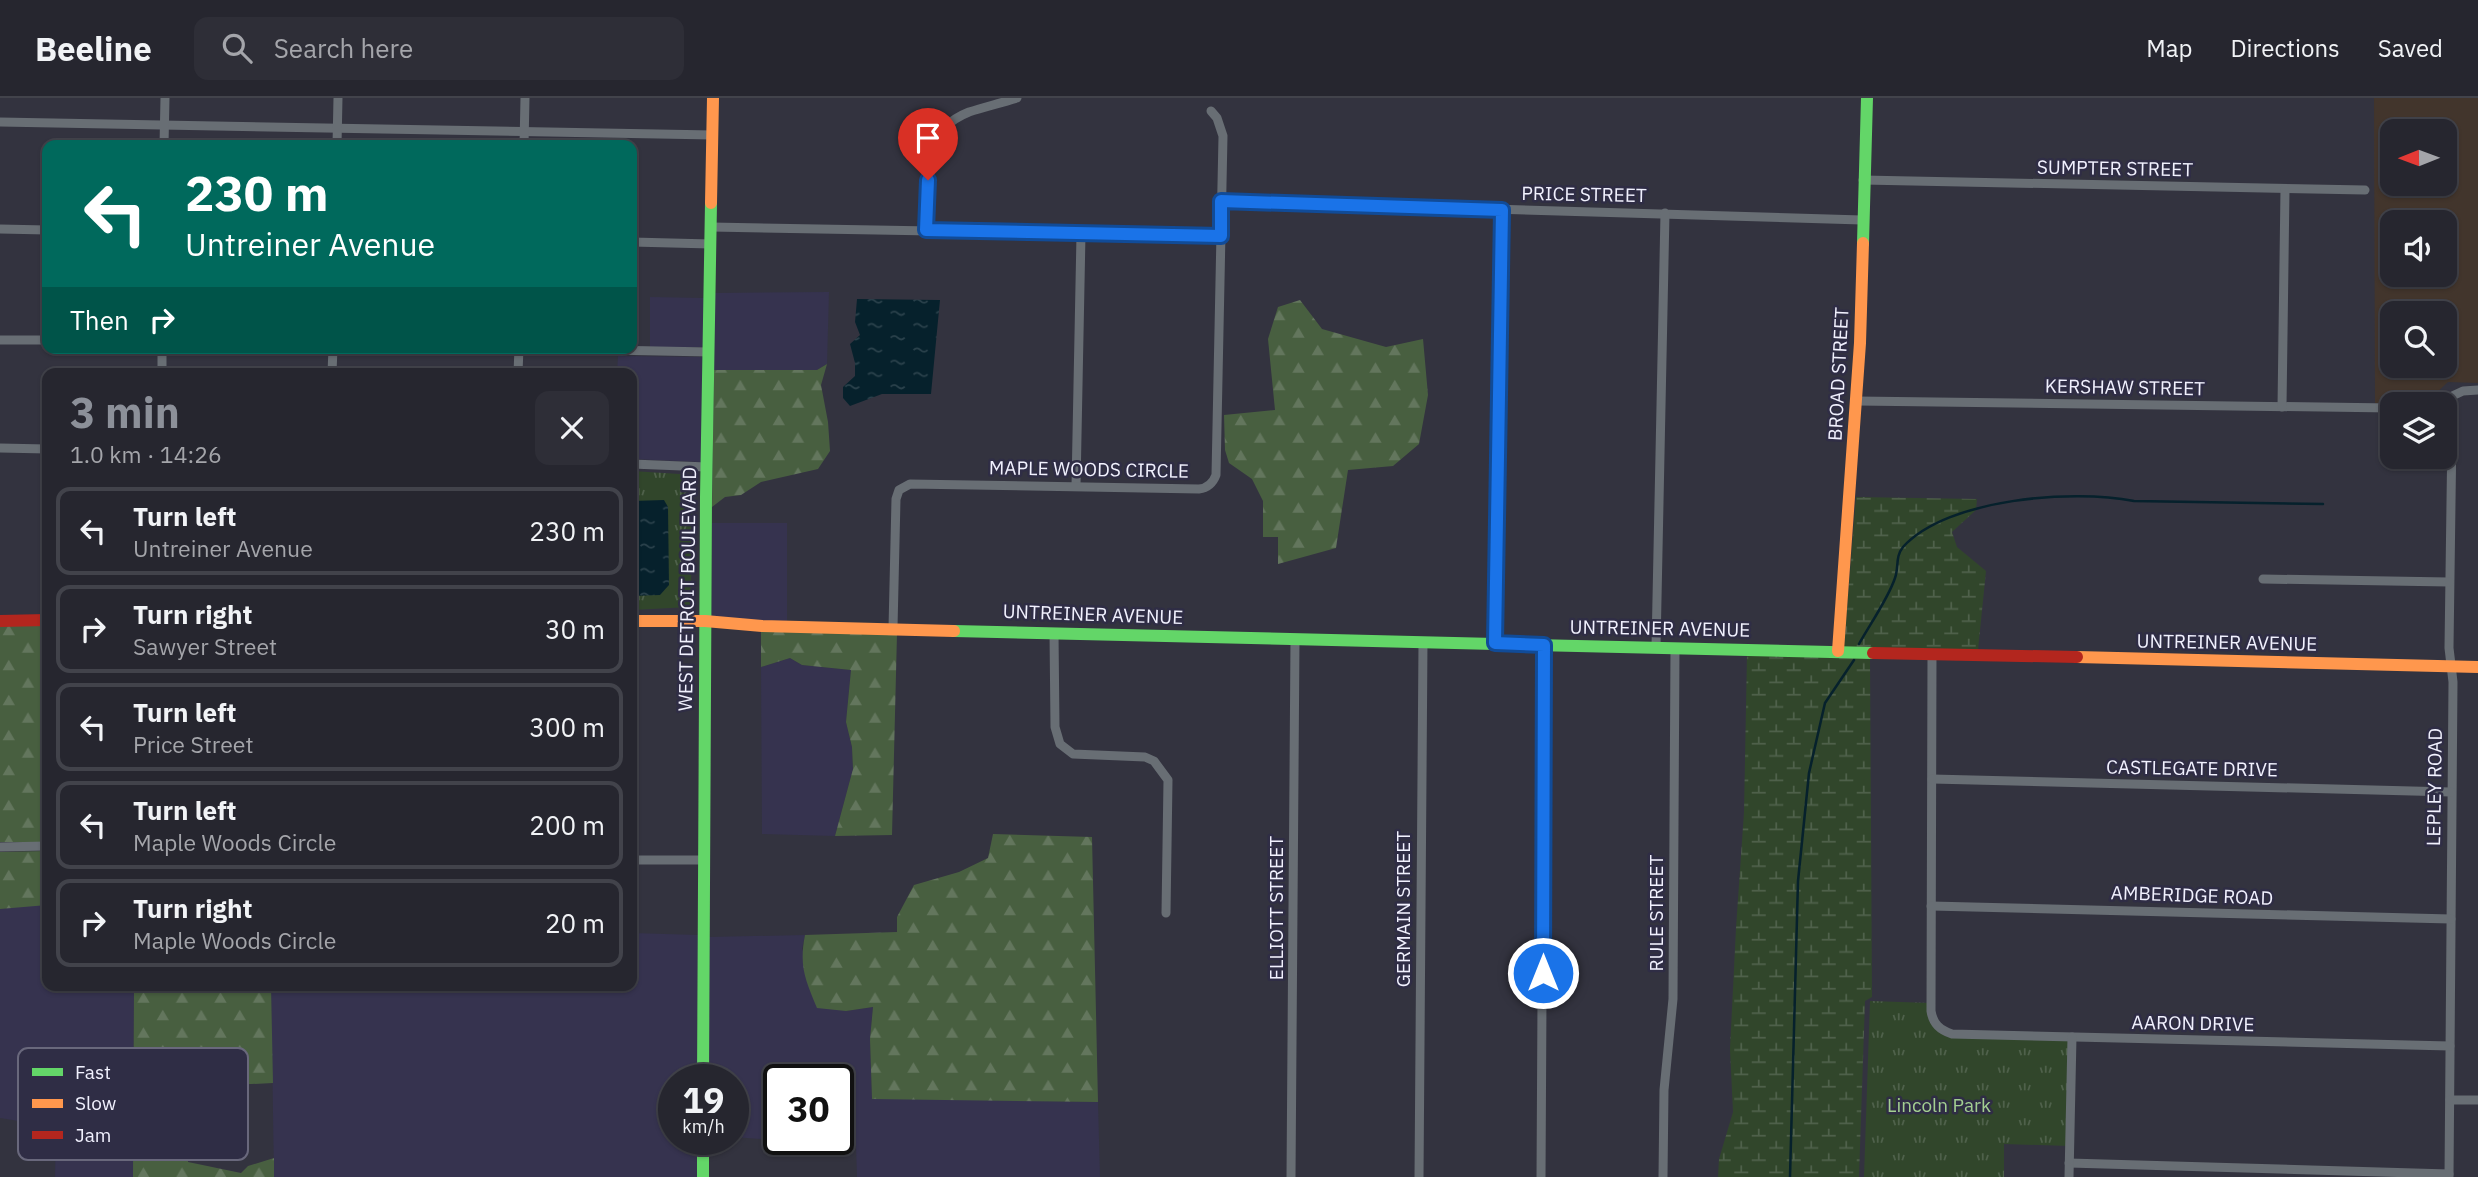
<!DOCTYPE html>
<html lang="en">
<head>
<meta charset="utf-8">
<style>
  :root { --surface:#26262f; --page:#2e2e37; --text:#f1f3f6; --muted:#a4a5aa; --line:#42434b; --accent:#8c9099 }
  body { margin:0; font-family:"IBM Plex Sans",sans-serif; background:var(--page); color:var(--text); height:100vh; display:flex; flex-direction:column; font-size:26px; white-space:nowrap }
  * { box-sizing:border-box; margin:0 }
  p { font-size:23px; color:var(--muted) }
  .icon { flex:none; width:38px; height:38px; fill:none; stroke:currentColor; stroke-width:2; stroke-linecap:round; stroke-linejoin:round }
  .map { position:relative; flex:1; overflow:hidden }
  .drawer { position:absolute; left:42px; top:270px; width:595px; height:623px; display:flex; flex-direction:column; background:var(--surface); border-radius:14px; box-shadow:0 2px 5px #0004,0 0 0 2px var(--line) }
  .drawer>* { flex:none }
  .hud { position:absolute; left:42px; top:42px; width:595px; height:214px; border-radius:14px; box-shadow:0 2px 5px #0004,0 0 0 2px var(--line); background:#00695c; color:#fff; overflow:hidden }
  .needle { width:46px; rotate:269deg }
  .fabs { position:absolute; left:2380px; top:21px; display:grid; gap:14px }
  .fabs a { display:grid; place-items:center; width:77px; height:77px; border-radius:14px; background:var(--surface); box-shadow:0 2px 5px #0004,0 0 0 2px var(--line); font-size:35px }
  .speed { position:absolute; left:658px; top:966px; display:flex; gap:14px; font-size:35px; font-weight:700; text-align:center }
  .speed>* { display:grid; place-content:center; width:91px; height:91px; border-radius:50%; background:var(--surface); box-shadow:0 2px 5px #0004,0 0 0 2px var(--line); line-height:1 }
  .speed small { font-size:18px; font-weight:400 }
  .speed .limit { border:4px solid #111; border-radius:10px; background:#fff; color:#111 }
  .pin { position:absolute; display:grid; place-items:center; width:60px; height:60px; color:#fff; margin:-72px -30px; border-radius:50% 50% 50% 0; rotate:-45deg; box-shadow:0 0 7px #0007 }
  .pin .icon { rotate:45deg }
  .me { position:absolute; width:77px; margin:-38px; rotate:0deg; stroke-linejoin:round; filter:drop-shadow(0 0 5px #0008) }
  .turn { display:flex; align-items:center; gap:24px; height:147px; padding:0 28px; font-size:32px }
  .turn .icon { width:91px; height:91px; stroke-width:2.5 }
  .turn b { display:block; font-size:49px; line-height:60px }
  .then { display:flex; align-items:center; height:66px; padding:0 28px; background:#0003; gap:14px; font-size:26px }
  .round { display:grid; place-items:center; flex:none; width:74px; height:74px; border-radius:14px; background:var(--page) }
  .head { display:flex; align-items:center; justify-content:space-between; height:119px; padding:0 28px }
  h1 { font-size:42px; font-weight:700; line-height:52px; color:var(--accent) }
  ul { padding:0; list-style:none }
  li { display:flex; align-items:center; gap:21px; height:88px; margin:0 14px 10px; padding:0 14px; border:4px solid var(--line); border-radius:14px }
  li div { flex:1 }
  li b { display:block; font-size:26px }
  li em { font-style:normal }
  header { display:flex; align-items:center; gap:42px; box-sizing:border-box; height:98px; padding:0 35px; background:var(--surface); border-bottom:2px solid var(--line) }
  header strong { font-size:33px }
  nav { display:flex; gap:38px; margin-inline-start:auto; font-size:24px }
  .search { width:490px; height:63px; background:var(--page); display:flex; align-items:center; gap:18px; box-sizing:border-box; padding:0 24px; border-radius:14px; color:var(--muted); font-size:26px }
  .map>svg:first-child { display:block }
  .built { fill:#36334f; fill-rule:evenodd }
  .education { fill:#42352c; fill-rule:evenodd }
  .grass { fill:url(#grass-tufts) }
  .forest { fill:url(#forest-firs) }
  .wetland { fill:url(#wetland-marsh) }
  .water { fill:url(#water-ripples) }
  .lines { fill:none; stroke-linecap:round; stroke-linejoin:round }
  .stream { stroke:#06212c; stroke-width:2.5 }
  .street { stroke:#686e74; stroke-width:9 }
  .fast { stroke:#63d668; stroke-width:12 }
  .slow { stroke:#ff974d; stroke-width:12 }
  .jam { stroke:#b3261e; stroke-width:12 }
  .route-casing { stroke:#114b97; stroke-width:18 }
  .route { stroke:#1a73e8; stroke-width:12 }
  .labels { text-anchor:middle; stroke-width:5; stroke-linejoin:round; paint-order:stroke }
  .street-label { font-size:19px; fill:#f1f1fe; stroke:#2f2d45 }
  .park-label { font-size:19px; fill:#a3cf91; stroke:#2f2d45 }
  .key { fill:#2f2d45; stroke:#69687c; stroke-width:2 }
  .key-label { font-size:19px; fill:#f1f1fe }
</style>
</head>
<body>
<header>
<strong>Beeline</strong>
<div class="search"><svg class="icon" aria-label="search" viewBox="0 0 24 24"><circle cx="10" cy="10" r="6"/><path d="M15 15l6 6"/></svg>Search here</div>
<nav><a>Map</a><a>Directions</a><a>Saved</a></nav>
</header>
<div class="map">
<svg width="2478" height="1079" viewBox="0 0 2478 1079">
  <defs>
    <pattern id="grass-tufts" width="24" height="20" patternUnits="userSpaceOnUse" patternTransform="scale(1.75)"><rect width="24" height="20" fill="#31462b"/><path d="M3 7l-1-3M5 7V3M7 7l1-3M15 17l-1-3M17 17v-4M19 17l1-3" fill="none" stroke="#4f614b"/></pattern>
    <pattern id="forest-firs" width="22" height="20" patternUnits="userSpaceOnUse" patternTransform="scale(1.75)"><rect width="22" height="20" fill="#485f40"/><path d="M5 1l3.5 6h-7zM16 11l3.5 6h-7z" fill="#63765d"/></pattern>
    <pattern id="wetland-marsh" width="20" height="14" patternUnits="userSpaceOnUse" patternTransform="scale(1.75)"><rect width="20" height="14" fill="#31462b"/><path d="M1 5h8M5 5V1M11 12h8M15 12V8" fill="none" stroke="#4f614b"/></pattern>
    <pattern id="water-ripples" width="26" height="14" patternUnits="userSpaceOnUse" patternTransform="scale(1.75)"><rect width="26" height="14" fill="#06212c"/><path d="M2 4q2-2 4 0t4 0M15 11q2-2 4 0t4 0" fill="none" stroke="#2b424c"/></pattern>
  </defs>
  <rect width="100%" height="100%" fill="#33333f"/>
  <!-- built -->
  <g class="built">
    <polygon points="829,194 827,266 817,272 714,272 715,195"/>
    <polygon points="650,199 704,200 703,249 650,249"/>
    <polygon points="618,258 703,259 701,364 632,361 632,275 617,275"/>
    <polygon points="712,425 787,425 787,523 723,522 711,518"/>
    <polygon points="790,560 802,567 851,572 846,624 852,649 853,671 835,738 762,736 761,569"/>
    <polygon points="29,807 47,807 47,887 134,887 133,1079 55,1079 56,1029 0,1020 0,811"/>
    <polygon points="632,835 698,837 697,982 674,982 674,1041 697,1041 697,1079 274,1079 271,887 632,887"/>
    <path d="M 805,837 L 802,851 L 846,913 L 873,909 L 870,941 L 872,1000 L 1098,1004 L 1100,1079 L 857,1079 L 856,1048 L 733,1039 L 733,982 L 708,982 L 709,839 ZM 779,982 L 838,982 L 838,1041 L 779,1041 Z"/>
  </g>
  <!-- education -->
  <path class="education" d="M 2374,0 L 2478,0 L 2478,285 L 2448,284 L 2432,299 L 2415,306 L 2375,305 ZM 2392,33 L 2445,33 L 2445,86 L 2392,86 ZM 2392,124 L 2445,124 L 2445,177 L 2392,177 ZM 2392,215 L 2445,215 L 2445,268 L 2392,268 Z"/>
  <!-- grass -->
  <g class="grass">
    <polygon points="632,373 695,377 690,509 632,512"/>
    <polygon points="1870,903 1931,905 1931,913 1943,933 2072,939 2069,1048 2004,1046 2004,1079 1864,1079"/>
  </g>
  <!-- forest -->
  <g class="forest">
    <polygon points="1300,202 1322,231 1386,249 1423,241 1428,297 1419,346 1393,368 1348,372 1336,450 1278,466 1278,439 1263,439 1263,403 1252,381 1229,365 1225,352 1224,317 1275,312 1268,241 1278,209"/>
    <polygon points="827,266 821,287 828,324 830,353 818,371 761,384 741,397 725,399 712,409 714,272 817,272"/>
    <rect x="0" y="527" width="47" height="217"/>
    <polygon points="761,533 897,535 892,737 835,738 853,671 852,649 846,624 851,572 802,567 790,560 761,569"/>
    <path d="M 993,736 L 1092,739 L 1098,1004 L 872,1001 L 870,941 L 873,909 L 846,913 L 817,910 C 805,881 799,868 805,837 L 897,834 L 897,819 L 914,787 L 959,774 L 988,760 Z"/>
    <polygon points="47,753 47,807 0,811 0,754"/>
    <polygon points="134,887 271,887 273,985 187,989 188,1064 241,1075 248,1068 274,1060 274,1079 133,1079"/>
  </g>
  <!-- wetland -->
  <g class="wetland">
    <polygon points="1856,399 1977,401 1976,412 1952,434 1957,449 1986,473 1978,552 1844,549"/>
    <polygon points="1747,556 1870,559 1872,899 1865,903 1859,1079 1718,1079 1719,1061 1733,1014 1730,951 1736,830 1744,714"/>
  </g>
  <!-- water -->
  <g class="water">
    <polygon points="857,201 940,202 931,296 882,296 850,308 843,300 843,289 855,278 855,265 850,246 860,237 855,224"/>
    <polygon points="664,402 668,409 669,487 660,497 632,498 632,403"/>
  </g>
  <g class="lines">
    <!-- stream -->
    <g class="stream">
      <path d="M 1859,546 C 1870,526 1888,501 1895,480 C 1899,469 1895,459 1903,449 C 1948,400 2073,391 2134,403 L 2323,406"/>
      <polyline points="1790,1079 1798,783 1809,675 1825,605 1854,562"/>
    </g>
    <!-- street -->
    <g class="street">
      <polyline points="0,24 713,37"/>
      <polyline points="164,47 165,0"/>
      <polyline points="337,47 338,0"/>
      <polyline points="524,47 525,0"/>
      <polyline points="1863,82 2365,92"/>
      <polyline points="1221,103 1862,122"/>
      <polyline points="711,129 1221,138"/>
      <polyline points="0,131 47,132"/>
      <path d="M 926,132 C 928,85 916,35 969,14 C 985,9 1001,5 1017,0"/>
      <polyline points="632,144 711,146"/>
      <polyline points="0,242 47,242"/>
      <polyline points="502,250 709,254"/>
      <polyline points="162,275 162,250"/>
      <polyline points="332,275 333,250"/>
      <polyline points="518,275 519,250"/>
      <polyline points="2445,300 2452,332 2449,550 2453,584 2449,1079"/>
      <polyline points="1857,303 2392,310"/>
      <polyline points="2435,306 2463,293 2478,292"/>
      <polyline points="2282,309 2285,91"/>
      <polyline points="0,350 47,351"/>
      <polyline points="632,366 707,369"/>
      <polyline points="1076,388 1081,136"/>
      <polyline points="2263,481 2449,484"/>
      <path d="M 893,530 L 896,401 L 899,392 L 910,386 L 1199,391 C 1208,390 1213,385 1216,377 L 1223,38 L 1217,20 L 1211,13"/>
      <polyline points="1054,535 1055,629 1060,646 1073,656 1145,659 1154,663 1168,682 1166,815"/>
      <polyline points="1495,546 1501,112"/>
      <polyline points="1656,549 1665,115"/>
      <path d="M 1932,556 L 1931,913 C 1933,926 1940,932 1952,936 L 2450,948"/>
      <polyline points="1932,681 2451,694"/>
      <polyline points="0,749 47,748"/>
      <polyline points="632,762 704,762"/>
      <polyline points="1931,808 2451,821"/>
      <polyline points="2450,1002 2478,1002"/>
      <polyline points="2069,1065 2449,1076"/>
      <polyline points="1291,1079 1295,541"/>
      <polyline points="1419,1079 1423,544"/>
      <polyline points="1541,1079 1544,547"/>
      <polyline points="1663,1079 1664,992 1673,901 1675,550"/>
      <polyline points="2069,1079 2072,939"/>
    </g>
    <!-- fast -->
    <g class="fast">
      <polyline points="1863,145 1867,0"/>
      <polyline points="954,533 1873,555"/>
      <polyline points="703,982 706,399 711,105"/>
      <polyline points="703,1041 703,1079"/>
    </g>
    <!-- slow -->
    <g class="slow">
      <polyline points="711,105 713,0"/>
      <polyline points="632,523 705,523 762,528 954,533"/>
      <polyline points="1838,553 1860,245 1863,145"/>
      <polyline points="2077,559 2478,569"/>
    </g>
    <!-- jam -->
    <g class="jam">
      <polyline points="0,523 47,522"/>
      <polyline points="1873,555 2077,559"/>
    </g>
  </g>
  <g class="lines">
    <defs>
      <polyline id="route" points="928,82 926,132 1221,138 1221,103 1502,112 1495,545 1544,547 1543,875"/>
    </defs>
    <!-- route casing -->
    <use href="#route" class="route-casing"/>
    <!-- route -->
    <use href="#route" class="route"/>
  </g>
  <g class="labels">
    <!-- street labels -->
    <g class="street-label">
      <text transform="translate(2115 70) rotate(1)" y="7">SUMPTER STREET</text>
      <text transform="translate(1584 96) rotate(1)" y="7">PRICE STREET</text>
      <text transform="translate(1838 276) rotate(-87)" y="7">BROAD STREET</text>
      <text transform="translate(2125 289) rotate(1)" y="7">KERSHAW STREET</text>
      <text transform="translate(1089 371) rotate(1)" y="7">MAPLE WOODS CIRCLE</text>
      <text transform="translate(687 491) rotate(-89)" y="7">WEST DETROIT BOULEVARD</text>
      <text transform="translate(1093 516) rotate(2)" y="7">UNTREINER AVENUE</text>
      <text transform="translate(1660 530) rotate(1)" y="7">UNTREINER AVENUE</text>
      <text transform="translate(2227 544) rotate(1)" y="7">UNTREINER AVENUE</text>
      <text transform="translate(2192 670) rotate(1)" y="7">CASTLEGATE DRIVE</text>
      <text transform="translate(2434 689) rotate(-89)" y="7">LEPLEY ROAD</text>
      <text transform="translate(2192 797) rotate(2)" y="7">AMBERIDGE ROAD</text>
      <text transform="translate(1276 810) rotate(-90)" y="7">ELLIOTT STREET</text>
      <text transform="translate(1403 811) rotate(-90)" y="7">GERMAIN STREET</text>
      <text transform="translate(1656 815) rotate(-90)" y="7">RULE STREET</text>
      <text transform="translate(2193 925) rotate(1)" y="7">AARON DRIVE</text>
    </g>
    <!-- park labels -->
    <g class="park-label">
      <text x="1939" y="1014">Lincoln Park</text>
    </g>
  </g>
  <!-- legend -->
  <rect x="18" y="950" width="230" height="112" rx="10" class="key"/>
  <rect x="32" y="970" width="31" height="8" fill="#63d668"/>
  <rect x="32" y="1001" width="31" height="9" fill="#ff974d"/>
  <rect x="32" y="1033" width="31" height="8" fill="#b3261e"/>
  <g class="key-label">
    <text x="75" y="981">Fast</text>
    <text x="75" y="1012">Slow</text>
    <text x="75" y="1044">Jam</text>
  </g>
</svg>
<div class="fabs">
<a><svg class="needle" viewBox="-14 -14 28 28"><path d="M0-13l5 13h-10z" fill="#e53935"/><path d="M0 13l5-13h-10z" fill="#a4a5aa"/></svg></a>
<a><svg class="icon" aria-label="sound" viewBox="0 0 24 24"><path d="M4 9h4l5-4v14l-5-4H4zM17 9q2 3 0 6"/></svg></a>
<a><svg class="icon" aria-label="search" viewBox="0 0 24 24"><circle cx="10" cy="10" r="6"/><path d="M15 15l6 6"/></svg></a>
<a><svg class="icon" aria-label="layers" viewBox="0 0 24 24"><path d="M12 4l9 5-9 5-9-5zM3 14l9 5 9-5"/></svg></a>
</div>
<div class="speed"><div>19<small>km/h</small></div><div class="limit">30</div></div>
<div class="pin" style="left:928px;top:82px;background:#d93025"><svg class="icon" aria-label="arrive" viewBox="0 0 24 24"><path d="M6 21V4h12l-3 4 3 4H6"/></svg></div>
<svg class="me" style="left:1543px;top:875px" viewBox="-20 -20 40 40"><circle r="17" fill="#1a73e8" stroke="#fff" stroke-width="3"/><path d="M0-11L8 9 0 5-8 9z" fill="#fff"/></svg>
<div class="hud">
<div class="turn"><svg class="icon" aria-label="left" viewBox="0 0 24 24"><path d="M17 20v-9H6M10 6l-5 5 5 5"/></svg><div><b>230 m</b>Untreiner Avenue</div></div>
<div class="then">Then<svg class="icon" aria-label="right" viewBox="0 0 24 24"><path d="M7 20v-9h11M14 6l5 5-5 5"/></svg></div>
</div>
<section class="drawer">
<div class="head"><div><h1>3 min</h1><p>1.0 km · 14:26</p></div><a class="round"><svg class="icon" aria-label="close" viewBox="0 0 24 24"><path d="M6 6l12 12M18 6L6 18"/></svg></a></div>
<ul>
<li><svg class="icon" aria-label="left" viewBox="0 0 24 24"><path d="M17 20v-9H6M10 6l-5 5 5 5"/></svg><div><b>Turn left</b><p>Untreiner Avenue</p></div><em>230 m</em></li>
<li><svg class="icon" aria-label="right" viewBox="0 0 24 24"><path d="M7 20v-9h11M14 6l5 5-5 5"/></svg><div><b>Turn right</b><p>Sawyer Street</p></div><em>30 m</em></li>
<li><svg class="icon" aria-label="left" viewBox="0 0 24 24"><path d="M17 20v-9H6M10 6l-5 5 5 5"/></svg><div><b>Turn left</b><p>Price Street</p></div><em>300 m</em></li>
<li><svg class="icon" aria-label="left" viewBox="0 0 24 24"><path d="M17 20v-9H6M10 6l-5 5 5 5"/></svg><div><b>Turn left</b><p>Maple Woods Circle</p></div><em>200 m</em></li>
<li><svg class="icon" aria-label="right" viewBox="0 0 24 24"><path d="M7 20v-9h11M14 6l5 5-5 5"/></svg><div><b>Turn right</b><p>Maple Woods Circle</p></div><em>20 m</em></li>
</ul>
</section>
</div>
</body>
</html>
